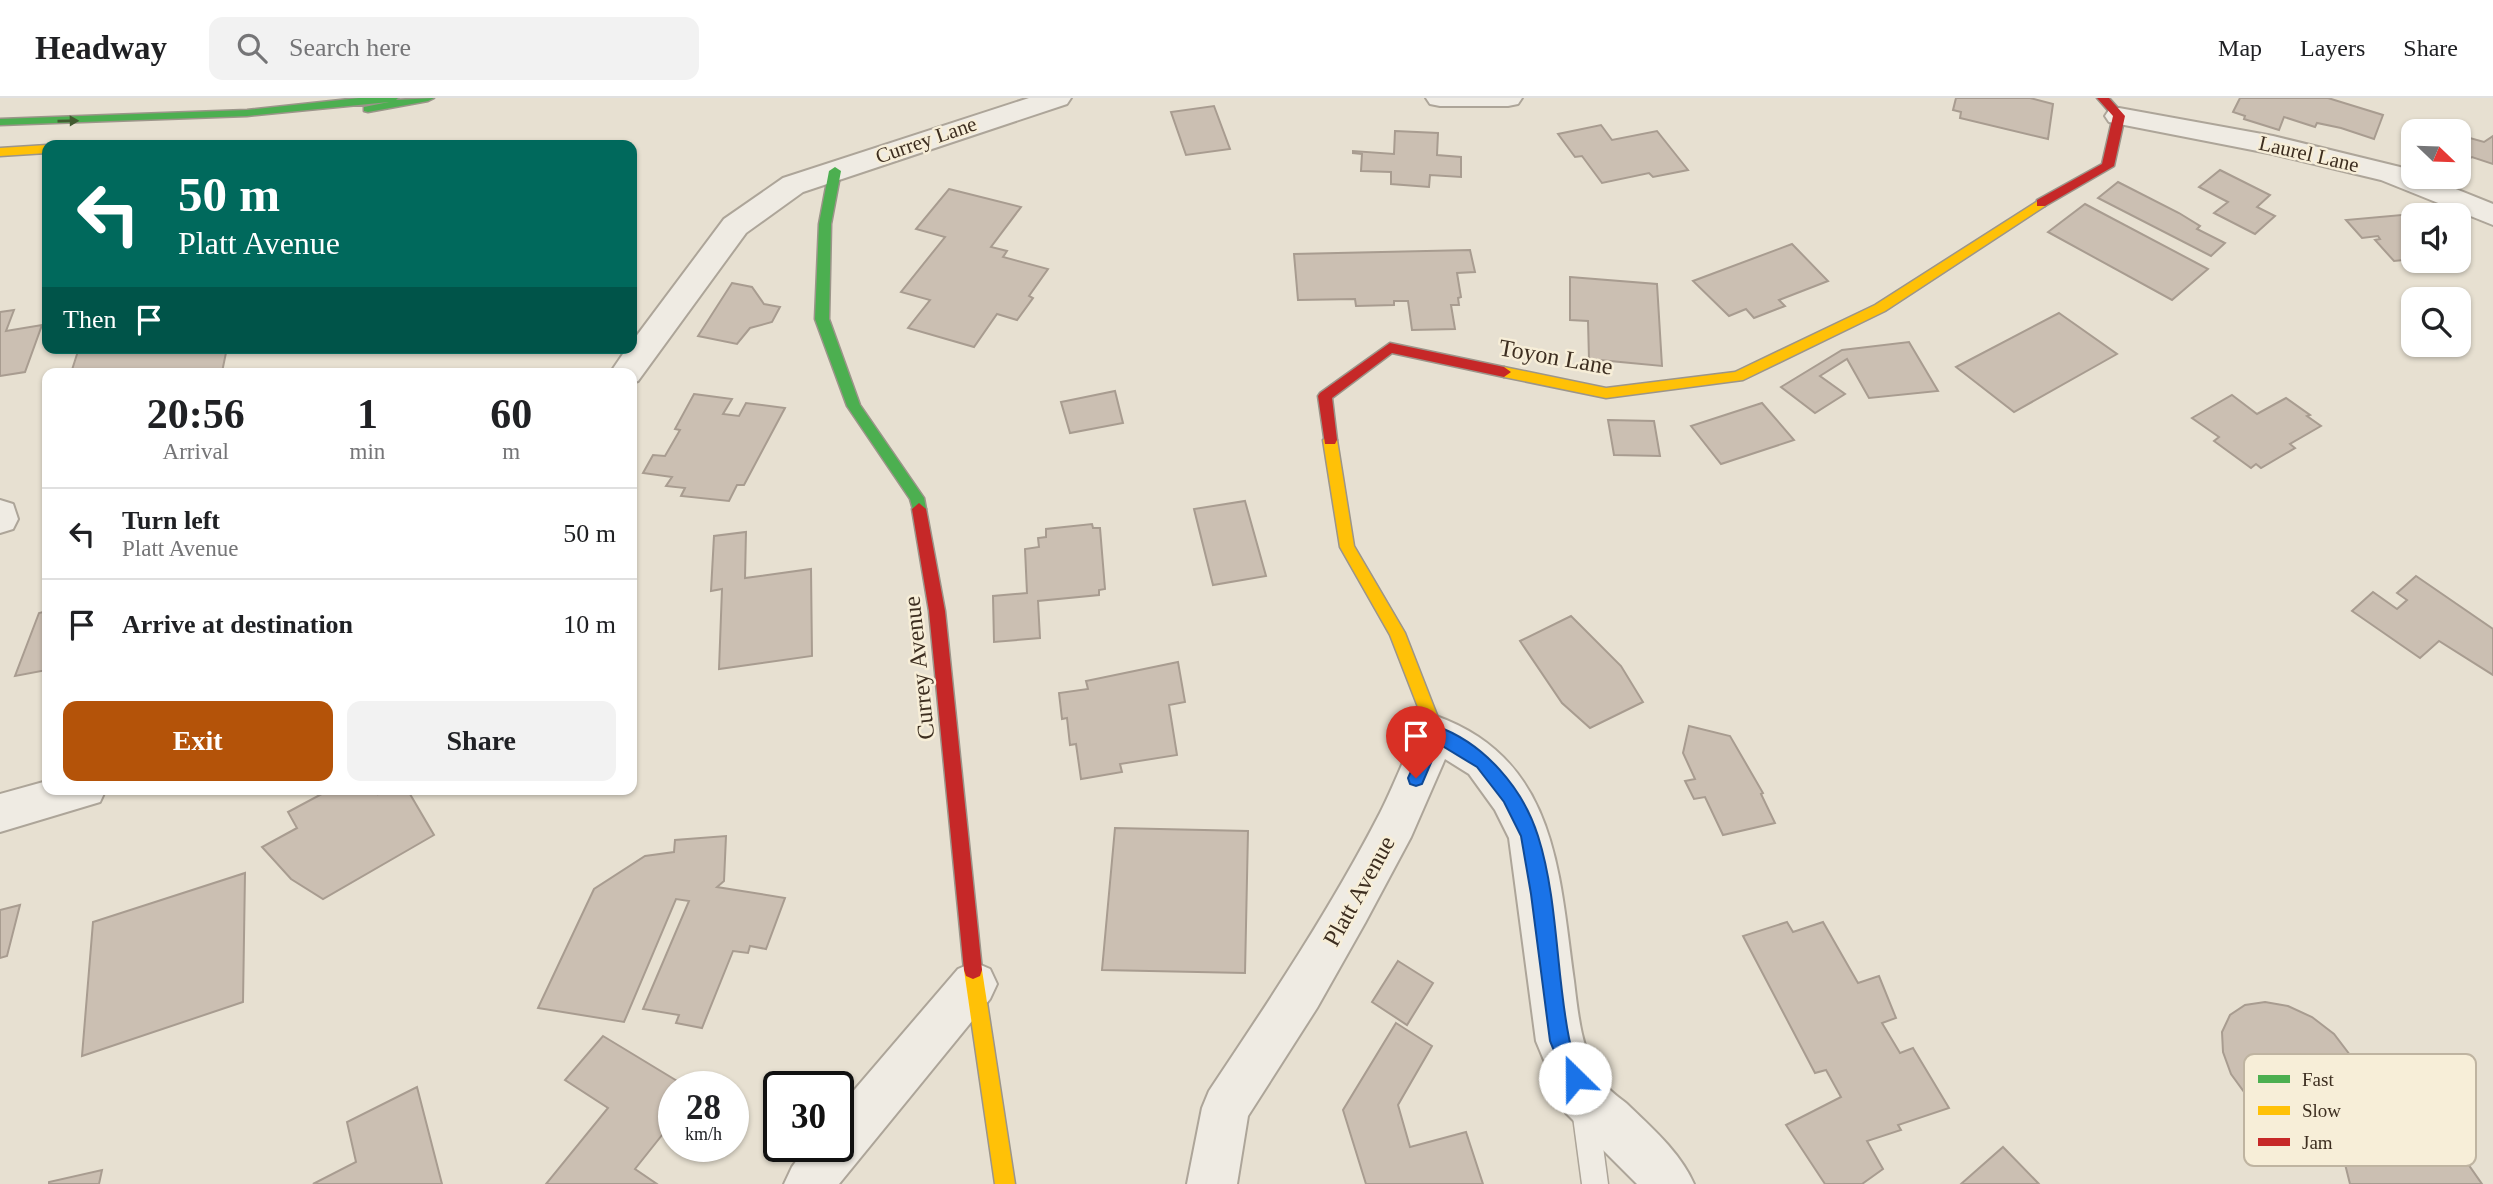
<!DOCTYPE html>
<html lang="en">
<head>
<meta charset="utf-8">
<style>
  :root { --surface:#fff; --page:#f2f2f2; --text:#202124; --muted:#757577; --line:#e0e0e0; --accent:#b45309 }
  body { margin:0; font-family:Georgia,serif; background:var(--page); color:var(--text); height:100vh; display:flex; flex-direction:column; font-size:26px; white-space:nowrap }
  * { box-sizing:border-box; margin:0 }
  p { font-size:23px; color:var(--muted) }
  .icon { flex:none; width:38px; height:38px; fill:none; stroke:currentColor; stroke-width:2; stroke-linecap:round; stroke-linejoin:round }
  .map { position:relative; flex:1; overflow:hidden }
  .details { position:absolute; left:42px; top:270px; width:595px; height:427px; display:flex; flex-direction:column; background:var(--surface); border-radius:14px; box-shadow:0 2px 5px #0004 }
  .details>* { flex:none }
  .guide { position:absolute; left:42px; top:42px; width:595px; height:214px; border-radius:14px; box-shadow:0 2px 5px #0004; background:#00695c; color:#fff; overflow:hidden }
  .needle { width:46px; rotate:113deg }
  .buttons { position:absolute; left:2401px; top:21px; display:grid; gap:14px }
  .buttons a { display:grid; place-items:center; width:70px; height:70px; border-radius:14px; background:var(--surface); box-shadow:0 2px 5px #0004; font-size:35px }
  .speed { position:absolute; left:658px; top:973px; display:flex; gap:14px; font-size:35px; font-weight:700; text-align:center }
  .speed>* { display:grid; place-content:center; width:91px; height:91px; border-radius:50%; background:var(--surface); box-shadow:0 2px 5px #0004; line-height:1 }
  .speed small { font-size:18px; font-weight:400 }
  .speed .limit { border:4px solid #111; border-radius:10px; background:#fff; color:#111 }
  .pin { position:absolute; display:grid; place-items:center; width:60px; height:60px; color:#fff; margin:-72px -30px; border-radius:50% 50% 50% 0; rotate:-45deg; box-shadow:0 0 7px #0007 }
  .pin .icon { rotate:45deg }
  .me { position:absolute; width:77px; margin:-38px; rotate:337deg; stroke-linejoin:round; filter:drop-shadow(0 0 5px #0008) }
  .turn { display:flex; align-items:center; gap:24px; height:147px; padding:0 21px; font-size:32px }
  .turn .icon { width:91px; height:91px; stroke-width:2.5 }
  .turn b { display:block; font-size:49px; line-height:60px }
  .then { display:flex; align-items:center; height:66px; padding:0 21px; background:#0003; gap:14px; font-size:26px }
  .eta { display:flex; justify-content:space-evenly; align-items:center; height:119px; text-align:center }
  .eta b { font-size:42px; font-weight:700; line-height:49px }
  .button { display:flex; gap:14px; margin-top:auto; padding:14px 21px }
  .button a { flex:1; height:80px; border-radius:14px; background:var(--accent); color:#fff; font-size:28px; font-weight:700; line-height:80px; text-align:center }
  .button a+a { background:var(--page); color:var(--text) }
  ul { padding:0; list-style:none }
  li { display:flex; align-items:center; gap:21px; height:91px; padding:0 21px; border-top:2px solid var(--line) }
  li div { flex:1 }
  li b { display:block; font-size:26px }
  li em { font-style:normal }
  header { display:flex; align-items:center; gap:42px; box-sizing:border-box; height:98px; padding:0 35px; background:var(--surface); border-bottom:2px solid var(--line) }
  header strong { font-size:33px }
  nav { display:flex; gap:38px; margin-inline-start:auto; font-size:24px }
  .search { width:490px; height:63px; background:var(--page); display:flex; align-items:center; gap:18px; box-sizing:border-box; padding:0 24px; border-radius:14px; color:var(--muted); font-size:26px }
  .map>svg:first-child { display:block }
  .building { fill:#cbbfb2; stroke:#a89c90; stroke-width:2 }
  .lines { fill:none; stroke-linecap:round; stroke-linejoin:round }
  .lane-casing { stroke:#ada599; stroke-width:3 }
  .street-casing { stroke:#ada599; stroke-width:4 }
  .fast-casing { stroke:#9c958a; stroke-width:3 }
  .slow-casing { stroke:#9c958a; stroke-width:3 }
  .jam-casing { stroke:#9c958a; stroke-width:3 }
  .lane { fill:#efebe3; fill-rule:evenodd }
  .street { fill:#efebe3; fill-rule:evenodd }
  .fast { fill:#4caf50; fill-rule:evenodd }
  .slow { fill:#ffc107; fill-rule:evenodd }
  .jam { fill:#c62828; fill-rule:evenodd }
  .oneway { fill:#425b31 }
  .route { fill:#1a73e8; stroke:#114b97; stroke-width:2 }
  .labels { text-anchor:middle; stroke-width:5; stroke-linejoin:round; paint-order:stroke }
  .far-street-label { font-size:21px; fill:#3d2e20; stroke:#f7eed8 }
  .street-label { font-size:24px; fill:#3d2e20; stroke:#f7eed8 }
  .key { fill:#f7eed8; stroke:#bfb4a1; stroke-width:2 }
  .key-label { font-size:19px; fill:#3d2e20 }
</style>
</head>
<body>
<header>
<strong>Headway</strong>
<div class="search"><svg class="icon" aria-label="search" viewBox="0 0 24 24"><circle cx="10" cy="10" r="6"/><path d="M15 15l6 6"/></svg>Search here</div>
<nav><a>Map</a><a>Layers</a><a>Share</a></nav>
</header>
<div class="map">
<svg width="2493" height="1086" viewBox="0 0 2493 1086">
  <rect width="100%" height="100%" fill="#e7e0d1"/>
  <!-- building -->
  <g class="building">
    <polygon points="1956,0 2030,0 2053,6 2048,41 1960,20 1961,14 1953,12"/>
    <polygon points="2240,0 2328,0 2383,17 2374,41 2341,30 2317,25 2315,29 2284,19 2279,32 2244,21 2245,18 2233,14"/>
    <polygon points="1214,8 1230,51 1186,57 1171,14"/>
    <polygon points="2416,24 2448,33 2413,33"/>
    <polygon points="1601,27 1612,42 1657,33 1688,72 1653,79 1649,75 1602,85 1582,58 1575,59 1558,36"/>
    <polygon points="1395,33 1438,35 1437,57 1461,59 1461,79 1430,77 1429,89 1391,86 1391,74 1361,73 1362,56 1353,55 1353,53 1394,56"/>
    <polygon points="2459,37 2484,44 2493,38 2493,66 2472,59 2459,68"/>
    <polygon points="2220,72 2270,97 2257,109 2275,118 2255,136 2214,115 2228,104 2199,89"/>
    <polygon points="2118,84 2179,115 2200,128 2197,131 2225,145 2211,158 2098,100"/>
    <polygon points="949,91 1021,109 991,149 1007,153 1003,159 1048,171 1029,198 1033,200 1017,222 997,216 974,249 908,230 930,202 901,194 945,139 916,131"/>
    <polygon points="2085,106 2208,171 2172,202 2048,134"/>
    <polygon points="2435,114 2438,117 2413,117 2413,161 2394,163 2375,142 2380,141 2378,138 2362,140 2346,122"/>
    <polygon points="1792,146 1828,183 1779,202 1785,208 1754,220 1746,211 1729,218 1693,183"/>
    <polygon points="1470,152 1475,174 1457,175 1461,199 1458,200 1459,207 1451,207 1455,231 1412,232 1408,203 1394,203 1394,207 1356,208 1355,201 1298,202 1294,156"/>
    <polygon points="1570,179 1657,186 1662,268 1589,261 1588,223 1570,222"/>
    <polygon points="732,185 752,189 764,206 780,209 772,224 750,230 737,246 698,238"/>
    <polygon points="14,212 6,233 42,227 25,274 0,278 0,214"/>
    <polygon points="2059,215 2117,256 2014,314 1956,269"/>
    <polygon points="1909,244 1938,293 1869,300 1847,261 1820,278 1845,296 1815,315 1781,289 1842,252"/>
    <polygon points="94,250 227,250 222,274 219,275 71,275 78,253"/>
    <polygon points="1115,293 1123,325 1070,335 1061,304"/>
    <polygon points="694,296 732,301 723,316 739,318 746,305 785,310 744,387 737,387 729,403 681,398 685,390 666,388 672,379 643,375 653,357 665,358 680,332 675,331"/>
    <polygon points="2232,297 2257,316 2286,300 2310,317 2307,318 2321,328 2290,346 2295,350 2261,370 2256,366 2251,370 2214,343 2219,339 2192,320"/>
    <polygon points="1762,305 1794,342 1721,366 1691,328"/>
    <polygon points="1608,322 1654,323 1660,358 1614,357"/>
    <polygon points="1245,403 1266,478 1213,487 1194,411"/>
    <polygon points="1092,426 1093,430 1100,430 1105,491 1099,492 1099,497 1038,503 1040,540 994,544 993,498 1027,495 1025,451 1039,449 1038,440 1046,439 1046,431"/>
    <polygon points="746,434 745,480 811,471 812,558 719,571 722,491 711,493 714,438"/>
    <polygon points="2416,478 2493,531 2493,577 2439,543 2420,560 2352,513 2373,494 2397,511 2407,502 2397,495"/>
    <polygon points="47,513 47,572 15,578 39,515"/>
    <polygon points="1571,518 1621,568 1643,604 1590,630 1562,605 1520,543"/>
    <polygon points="1178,564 1185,604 1169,607 1177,657 1120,666 1122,674 1081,681 1076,646 1070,647 1067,620 1062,621 1059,595 1088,591 1086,583"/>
    <polygon points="1689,628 1730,638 1763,695 1761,696 1775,725 1723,737 1705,699 1694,701 1685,683 1695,681 1683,655"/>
    <polygon points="331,691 376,691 378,696 388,691 407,691 434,737 323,801 291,781 262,749 297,730 288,714"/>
    <polygon points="1115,730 1248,733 1245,875 1102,872"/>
    <polygon points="726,738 724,783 717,789 785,800 766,851 750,848 748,855 733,853 702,930 676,925 679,917 643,911 689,803 676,801 624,924 538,910 594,791 645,758 674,754 675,742"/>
    <polygon points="245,775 243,904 82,958 93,824"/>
    <polygon points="20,807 7,858 0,860 0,812"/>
    <polygon points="1787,824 1793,834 1823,824 1858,885 1879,878 1896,920 1882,925 1900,955 1913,950 1949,1010 1898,1027 1901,1032 1867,1043 1883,1071 1862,1086 1825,1086 1786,1027 1841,999 1826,972 1815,975 1743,838"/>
    <polygon points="1398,863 1433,885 1407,927 1372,904"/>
    <polygon points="2265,904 2288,908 2312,919 2334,936 2350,957 2361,979 2363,1001 2354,1018 2340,1029 2319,1033 2294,1029 2270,1016 2247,998 2231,976 2223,954 2222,934 2230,917 2245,907"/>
    <polygon points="1396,925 1432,948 1398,1007 1410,1049 1466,1034 1483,1086 1366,1086 1343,1012"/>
    <polygon points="603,938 687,989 674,989 674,1022 635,1071 657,1086 546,1086 608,1010 565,982"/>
    <polygon points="417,989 442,1086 313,1086 356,1064 347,1024"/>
    <polygon points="2387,1024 2415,1029 2443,1044 2468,1066 2482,1086 2350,1086 2345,1066 2350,1043 2365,1029"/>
    <polygon points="2003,1049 2039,1086 1961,1086"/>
    <polygon points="102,1072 99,1086 49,1086 49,1084"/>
  </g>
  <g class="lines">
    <defs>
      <polygon id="lane" points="1585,998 1594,1002 1598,1011 1608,1086 1582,1086 1572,1011 1576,1002"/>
      <g id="street">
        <polygon points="1029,0 1071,0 1067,6 803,94 746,135 638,283 632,285 632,275 610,275 627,250 632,250 632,244 724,121 783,80"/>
        <polygon points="1426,0 1522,0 1518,6 1508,8 1440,8 1430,6"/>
        <polygon points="2119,10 2273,38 2400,69 2413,74 2413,79 2426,79 2493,106 2493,127 2381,82 2273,56 2109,24 2105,18 2109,12"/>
        <polygon points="0,402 13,406 18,421 13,431 0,435"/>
        <path d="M 1436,618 C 1557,661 1559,775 1574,883 C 1578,916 1581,950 1599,980 C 1605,989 1617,998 1626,1005 C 1651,1029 1680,1054 1694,1086 L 1637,1086 L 1566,1015 L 1536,943 L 1509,740 L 1495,712 L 1469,676 L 1445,661 L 1411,739 L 1365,825 L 1317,910 L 1248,1018 L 1237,1086 L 1187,1086 L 1202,1010 L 1209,993 C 1269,903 1330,812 1380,715 C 1395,685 1407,653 1422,623 Z"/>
        <polygon points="47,683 47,691 106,691 100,704 0,734 0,696"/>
        <polygon points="974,864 990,871 997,886 990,901 839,1086 784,1086 792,1069 807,1048 838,1048 838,1011 958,871"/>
      </g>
      <g id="fast">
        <polygon points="359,0 398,0 396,2 434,0 428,3 368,14 364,13 364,9 389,4 247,18 0,27 0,21 247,12"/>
        <polygon points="835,69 841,73 831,126 829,221 860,307 924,400 926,411 919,417 914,415 910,401 847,308 815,221 819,126 829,73"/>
      </g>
      <g id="slow">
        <polygon points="47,47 47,55 0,58 0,50"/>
        <polygon points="2041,101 2047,105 2045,108 1885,213 1743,282 1606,300 1504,279 1497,274 1504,269 1606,290 1735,274 1875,207"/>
        <polygon points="1330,337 1337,342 1354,448 1405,535 1444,635 1442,640 1436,642 1430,640 1390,537 1340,449 1323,342"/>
        <polygon points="973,863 980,866 982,872 1015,1086 995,1086 964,872 966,866"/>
      </g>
      <g id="jam">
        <polygon points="2097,0 2109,0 2125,18 2114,68 2045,108 2037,108 2037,102 2102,66 2113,18"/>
        <polygon points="1390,245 1504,269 1511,274 1504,279 1392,255 1332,300 1337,342 1335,346 1325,346 1318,298 1320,295"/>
        <polygon points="919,405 926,411 945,513 982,872 980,878 973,881 966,878 964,872 929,513 912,411"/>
      </g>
    </defs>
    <!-- lane casing -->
    <use href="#lane" class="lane-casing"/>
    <!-- street casing -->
    <use href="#street" class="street-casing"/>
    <!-- fast casing -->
    <use href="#fast" class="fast-casing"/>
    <!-- slow casing -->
    <use href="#slow" class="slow-casing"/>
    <!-- jam casing -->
    <use href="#jam" class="jam-casing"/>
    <!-- lane -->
    <use href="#lane" class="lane"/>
    <!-- street -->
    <use href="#street" class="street"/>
    <!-- fast -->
    <use href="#fast" class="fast"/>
    <!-- slow -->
    <use href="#slow" class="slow"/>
    <!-- jam -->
    <use href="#jam" class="jam"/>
  </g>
  <!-- one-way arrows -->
  <defs><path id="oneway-solid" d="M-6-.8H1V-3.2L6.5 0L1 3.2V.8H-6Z" transform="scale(1.75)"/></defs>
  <use class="oneway" href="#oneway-solid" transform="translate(68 23) rotate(-1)"/>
  <!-- route -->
  <path class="route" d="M 1436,628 C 1484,645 1523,690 1538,738 C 1558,801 1556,876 1569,940 C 1571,954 1579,967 1585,980 L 1582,987 L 1575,990 L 1568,987 L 1550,943 L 1531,796 L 1521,738 L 1504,704 L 1477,669 L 1439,646 L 1422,686 L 1416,688 L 1410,686 L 1408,680 L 1430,630 Z"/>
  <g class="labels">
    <!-- far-street labels -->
    <g class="far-street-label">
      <text transform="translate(926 42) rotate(-19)" y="7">Currey Lane</text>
      <text transform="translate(2309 56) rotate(13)" y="7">Laurel Lane</text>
    </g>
    <!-- street labels -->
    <g class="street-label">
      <text transform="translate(1556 259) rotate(10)" y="8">Toyon Lane</text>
      <text transform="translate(919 570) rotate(-96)" y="8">Currey Avenue</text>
      <text transform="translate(1359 793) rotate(-61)" y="8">Platt Avenue</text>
    </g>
  </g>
  <!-- legend -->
  <rect x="2244" y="956" width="232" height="112" rx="10" class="key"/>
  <rect x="2258" y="977" width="32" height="8" fill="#4caf50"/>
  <rect x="2258" y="1008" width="32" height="9" fill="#ffc107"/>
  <rect x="2258" y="1040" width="32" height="8" fill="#c62828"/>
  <g class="key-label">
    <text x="2302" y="988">Fast</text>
    <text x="2302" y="1019">Slow</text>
    <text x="2302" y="1051">Jam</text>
  </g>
</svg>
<div class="buttons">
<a><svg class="needle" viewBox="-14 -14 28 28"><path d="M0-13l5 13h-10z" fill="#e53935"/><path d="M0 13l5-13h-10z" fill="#757577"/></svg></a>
<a><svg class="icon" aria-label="sound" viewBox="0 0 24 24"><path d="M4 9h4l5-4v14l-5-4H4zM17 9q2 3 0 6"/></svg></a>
<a><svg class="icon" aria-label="search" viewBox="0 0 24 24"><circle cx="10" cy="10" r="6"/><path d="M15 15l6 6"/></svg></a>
</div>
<div class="speed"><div>28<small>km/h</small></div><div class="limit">30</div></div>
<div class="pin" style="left:1416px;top:680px;background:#d93025"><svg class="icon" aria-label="arrive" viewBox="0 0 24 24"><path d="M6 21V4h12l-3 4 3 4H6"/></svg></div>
<svg class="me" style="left:1575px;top:980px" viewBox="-20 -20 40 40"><circle r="19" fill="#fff"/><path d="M0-13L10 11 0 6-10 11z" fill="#1a73e8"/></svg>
<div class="guide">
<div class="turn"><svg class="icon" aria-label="left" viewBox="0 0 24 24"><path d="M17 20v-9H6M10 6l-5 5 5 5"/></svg><div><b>50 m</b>Platt Avenue</div></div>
<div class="then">Then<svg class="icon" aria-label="arrive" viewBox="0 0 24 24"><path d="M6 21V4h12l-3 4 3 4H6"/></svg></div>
</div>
<section class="details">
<div class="eta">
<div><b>20:56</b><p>Arrival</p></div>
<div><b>1</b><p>min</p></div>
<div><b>60</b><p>m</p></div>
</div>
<ul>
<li><svg class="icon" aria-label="left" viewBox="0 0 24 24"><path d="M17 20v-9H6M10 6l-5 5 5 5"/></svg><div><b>Turn left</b><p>Platt Avenue</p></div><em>50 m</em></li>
<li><svg class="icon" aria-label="arrive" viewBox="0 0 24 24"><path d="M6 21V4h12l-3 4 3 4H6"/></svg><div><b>Arrive at destination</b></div><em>10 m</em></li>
</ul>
<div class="button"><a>Exit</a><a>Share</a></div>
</section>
</div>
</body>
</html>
